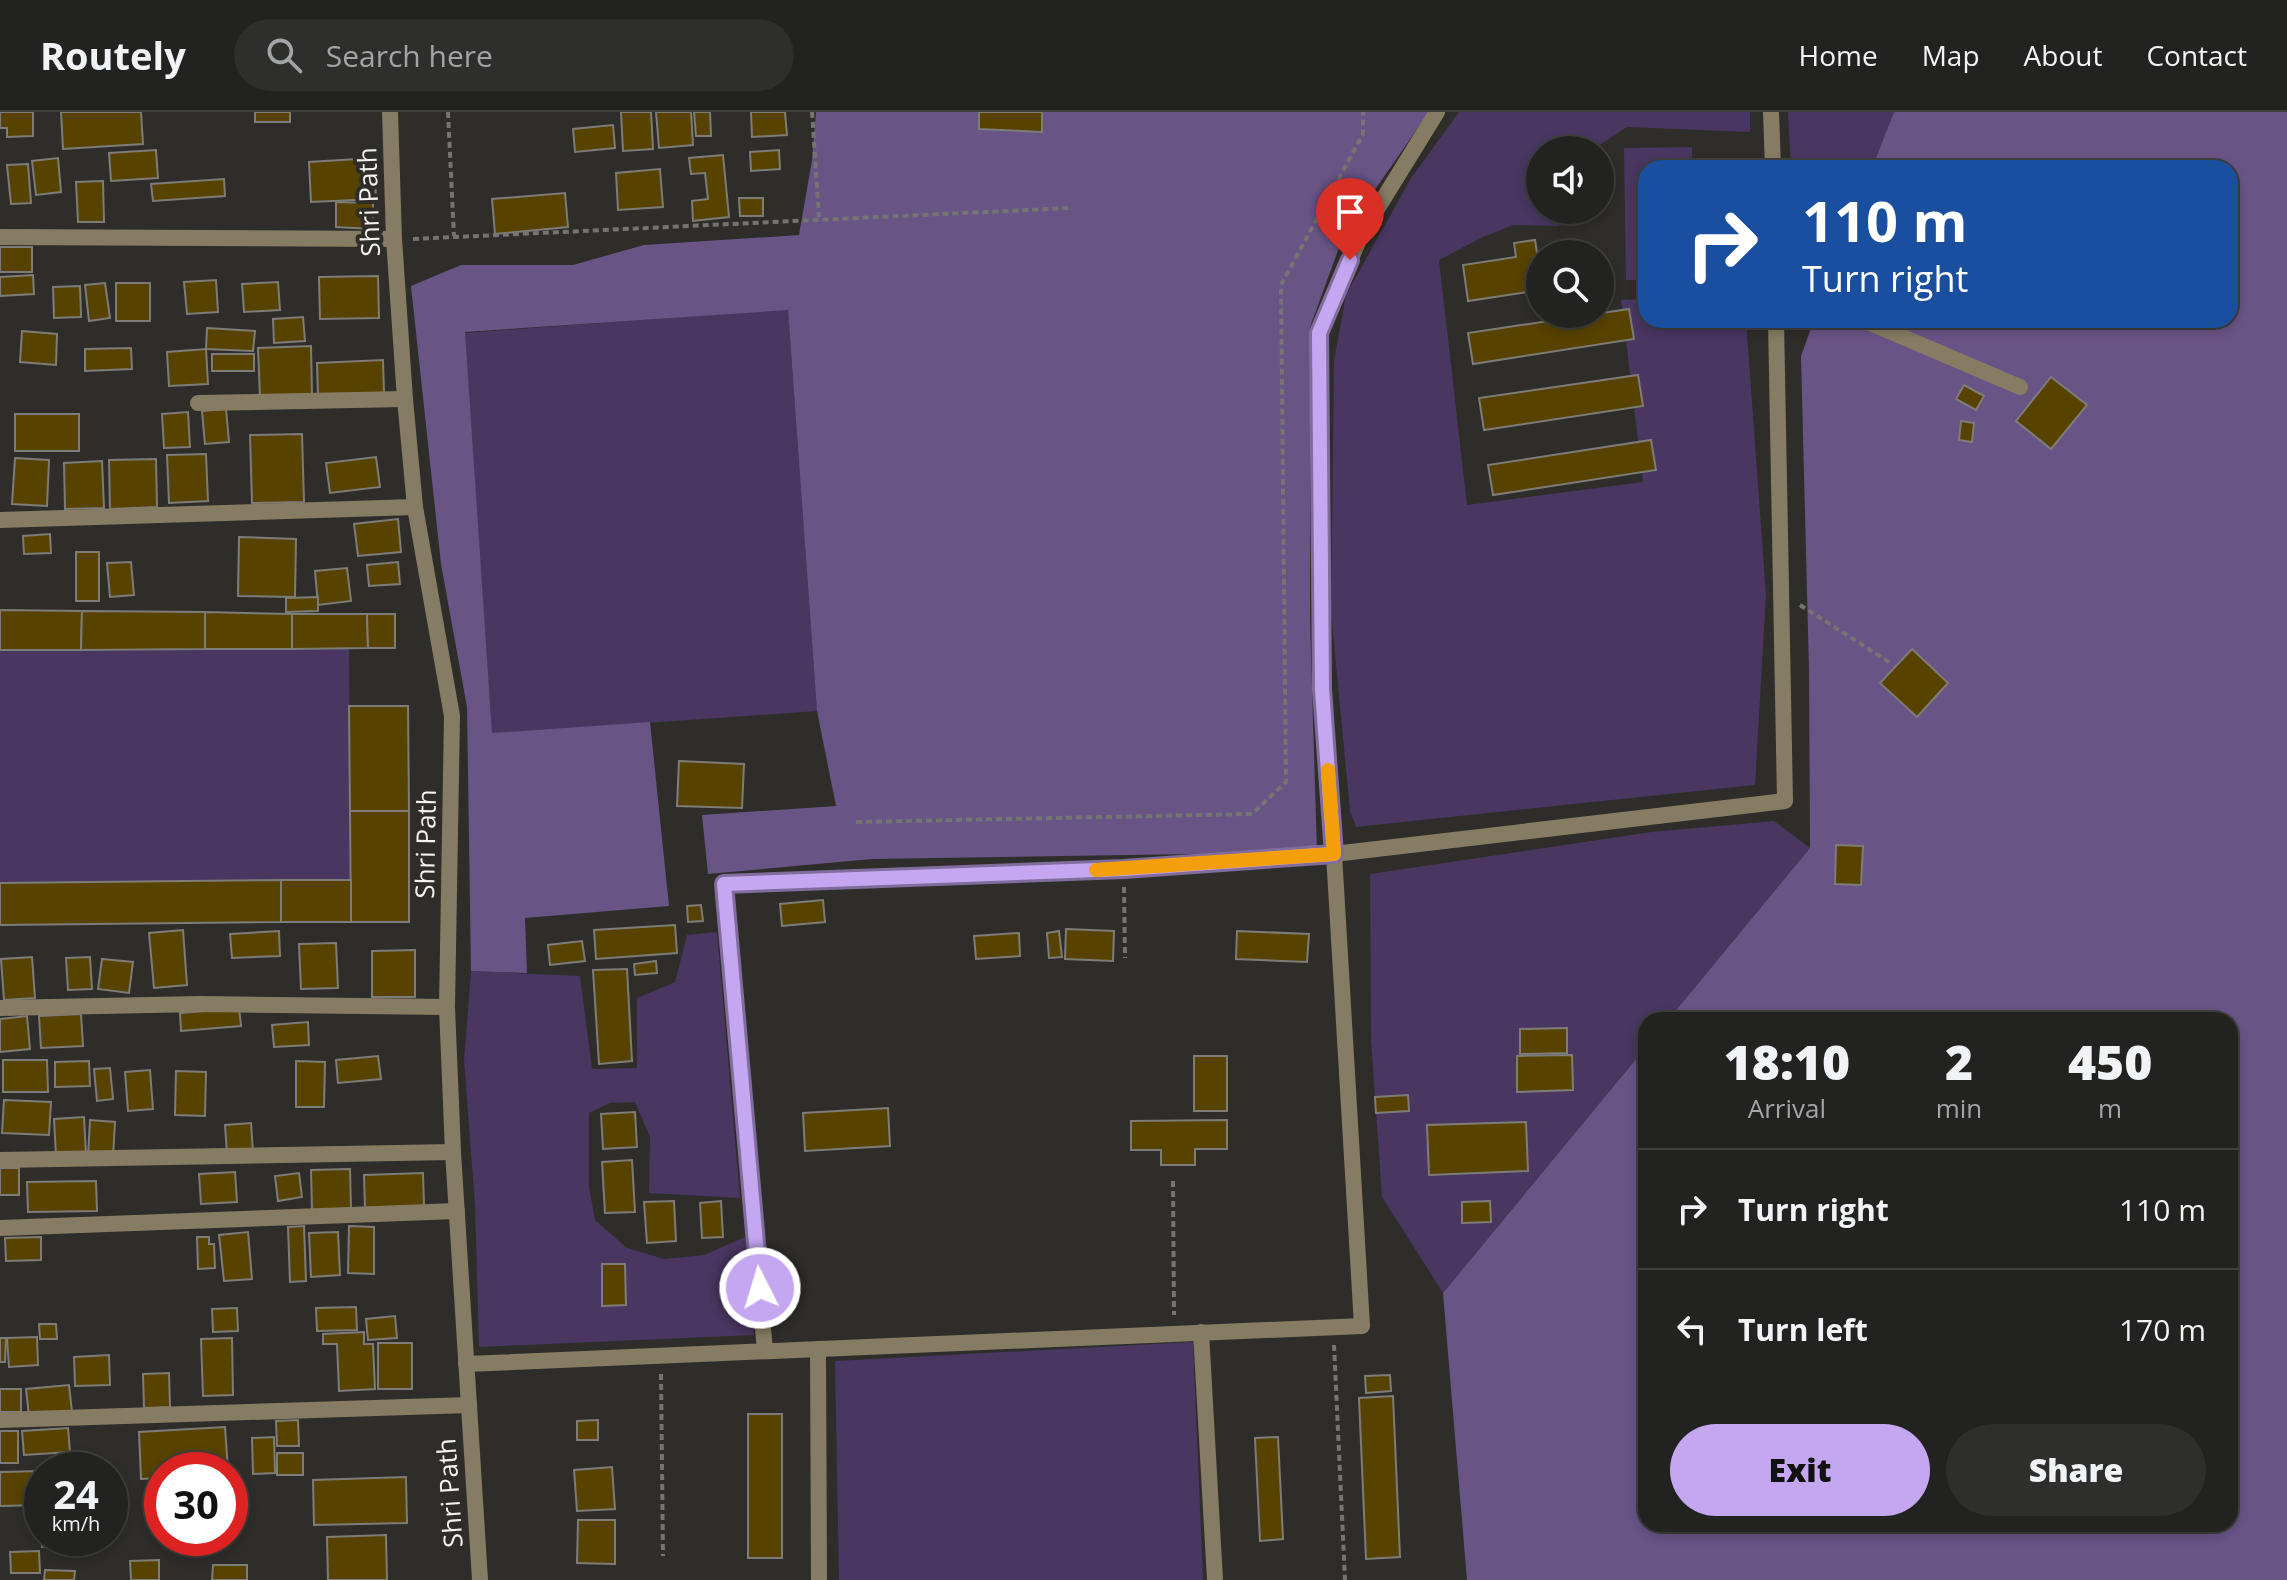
<!DOCTYPE html>
<html lang="en">
<head>
<meta charset="utf-8">
<style>
  :root { --surface:#222220; --page:#2e2f2d; --text:#f1f3f6; --muted:#a2a4a5; --line:#3f3f3e; --accent:#c5a7f1 }
  body { margin:0; font-family:"Open Sans",sans-serif; background:var(--page); color:var(--text); height:100vh; display:flex; flex-direction:column; font-size:30px; white-space:nowrap }
  * { box-sizing:border-box; margin:0 }
  p { font-size:26px; color:var(--muted) }
  .icon { flex:none; width:44px; height:44px; fill:none; stroke:currentColor; stroke-width:2; stroke-linecap:round; stroke-linejoin:round }
  .map { position:relative; flex:1; overflow:hidden }
  .sheet { position:absolute; left:1638px; top:900px; width:600px; height:520px; display:flex; flex-direction:column; background:var(--surface); border-radius:24px; box-shadow:0 4px 12px #0003,0 0 0 2px var(--line) }
  .sheet>* { flex:none }
  .top-card { position:absolute; left:1638px; top:48px; width:600px; height:168px; border-radius:24px; box-shadow:0 4px 12px #0003,0 0 0 2px var(--line); background:#1a4fa0; color:#fff; overflow:hidden }
  .tools { position:absolute; left:1526px; top:24px; display:grid; gap:16px }
  .tools a { display:grid; place-items:center; width:88px; height:88px; border-radius:50%; background:var(--surface); box-shadow:0 4px 12px #0003,0 0 0 2px var(--line); font-size:40px }
  .speed { position:absolute; left:24px; top:1340px; display:flex; gap:16px; font-size:40px; font-weight:700; text-align:center }
  .speed>* { display:grid; place-content:center; width:104px; height:104px; border-radius:50%; background:var(--surface); box-shadow:0 4px 12px #0003,0 0 0 2px var(--line); line-height:1 }
  .speed small { font-size:20px; font-weight:400 }
  .speed .limit { border:12px solid #d22; background:#fff; color:#111 }
  .pin { position:absolute; display:grid; place-items:center; width:68px; height:68px; color:#fff; margin:-82px -34px; border-radius:50% 50% 50% 0; rotate:-45deg; box-shadow:0 0 8px #0007 }
  .pin .icon { rotate:45deg }
  .me { position:absolute; width:88px; margin:-44px; rotate:355deg; stroke-linejoin:round; filter:drop-shadow(0 0 6px #0008) }
  .turn { display:flex; align-items:center; gap:28px; height:168px; padding:0 32px; font-size:36px }
  .turn .icon { width:104px; height:104px; stroke-width:2.5 }
  .turn b { display:block; font-size:56px; line-height:68px }
  .eta { display:flex; justify-content:space-evenly; align-items:center; height:136px; text-align:center }
  .eta b { font-size:48px; font-weight:800; line-height:56px }
  .cta { display:flex; gap:16px; margin-top:auto; padding:16px 32px }
  .cta a { flex:1; height:92px; border-radius:48px; background:var(--accent); color:#111; font-size:32px; font-weight:800; line-height:92px; text-align:center }
  .cta a+a { background:var(--page); color:var(--text) }
  ul { padding:0; list-style:none }
  li { display:flex; align-items:center; gap:24px; height:120px; padding:0 32px; border-top:2px solid var(--line) }
  li div { flex:1 }
  li b { display:block; font-size:30px }
  li em { font-style:normal }
  header { display:flex; align-items:center; gap:48px; box-sizing:border-box; height:112px; padding:0 40px; background:var(--surface); border-bottom:2px solid var(--line) }
  header strong { font-size:38px }
  nav { display:flex; gap:44px; margin-inline-start:auto; font-size:28px }
  .search { width:560px; height:72px; background:var(--page); display:flex; align-items:center; gap:20px; box-sizing:border-box; padding:0 28px; border-radius:44px; color:var(--muted); font-size:30px }
  .map>svg:first-child { display:block }
  .green { fill:#493661 }
  .forest { fill:#695486 }
  .building { fill:#574200; stroke:#7e7c79; stroke-width:2 }
  .lines { fill:none; stroke-linecap:round; stroke-linejoin:round }
  .path { stroke:#757472; stroke-width:4; stroke-dasharray:6 4; stroke-linecap:butt }
  .minor { stroke:#867c64; stroke-width:16 }
  .route-casing { stroke:#806d9d; stroke-width:20 }
  .route { stroke:#c5a7f1; stroke-width:14 }
  .slow { stroke:#f59e0b; stroke-width:14 }
  .labels { text-anchor:middle; stroke-width:8; stroke-linejoin:round; paint-order:stroke }
  .street-label { font-size:26px; fill:#f4f3f1; stroke:#2e2d2a }
</style>
</head>
<body>
<header>
<strong>Routely</strong>
<div class="search"><svg class="icon" aria-label="search" viewBox="0 0 24 24"><circle cx="10" cy="10" r="6"/><path d="M15 15l6 6"/></svg>Search here</div>
<nav><a>Home</a><a>Map</a><a>About</a><a>Contact</a></nav>
</header>
<div class="map">
<svg width="2287" height="1468" viewBox="0 0 2287 1468">
  <rect width="100%" height="100%" fill="#2e2d2a"/>
  <!-- green -->
  <g class="green">
    <polygon points="1459,0 1750,0 1750,20 1627,15 1592,38 1540,38 1540,98 1566,98 1559,114 1513,113 1481,126 1439,148 1467,393 1643,370 1621,188 1646,187 1646,208 1746,208 1766,483 1755,673 1356,715 1350,699 1331,499 1334,248 1346,183 1411,66"/>
    <polygon points="1788,0 1894,0 1872,56 1791,56"/>
    <polygon points="1692,35 1692,56 1646,56 1646,168 1626,168 1624,36"/>
    <polygon points="788,197 817,599 492,622 464,221"/>
    <polygon points="349,537 351,768 0,771 0,539"/>
    <polygon points="1774,709 1810,736 1668,908 1646,908 1646,935 1443,1181 1382,1085 1371,928 1370,762 1651,720"/>
    <polygon points="717,820 740,1086 649,1081 650,1025 635,990 610,991 589,1001 589,1075 595,1108 627,1136 664,1147 704,1143 745,1125 754,1223 479,1235 475,1093 464,948 471,859 580,864 592,957 637,956 637,886 675,870 687,823"/>
    <polygon points="1193,1230 1203,1468 839,1468 835,1249"/>
  </g>
  <!-- forest -->
  <g class="forest">
    <polygon points="816,0 1429,0 1344,122 1310,215 1310,508 1317,740 872,747 708,762 702,703 836,694 817,599 788,198 465,220 492,621 650,610 669,794 525,806 527,861 471,859 467,595 441,452 411,174 461,153 573,153 644,133 799,123 812,48"/>
    <polygon points="1894,0 2287,0 2287,1468 1467,1468 1443,1181 1646,935 1646,1412 2230,1412 2230,908 1668,908 1810,736 1809,558 1801,244 1814,208 2230,208 2230,56 1872,56"/>
  </g>
  <!-- building -->
  <g class="building">
    <polygon points="0,0 33,0 33,24 7,25 7,16 0,16"/>
    <polygon points="61,0 141,0 143,32 63,37"/>
    <rect x="255" y="0" width="35" height="10"/>
    <polygon points="621,0 651,0 653,37 623,39"/>
    <polygon points="656,0 691,0 693,33 659,36"/>
    <polygon points="694,0 710,0 711,24 696,24"/>
    <polygon points="751,0 785,0 787,23 752,25"/>
    <polygon points="979,0 1042,0 1042,20 979,17"/>
    <polygon points="613,13 615,36 575,40 573,17"/>
    <polygon points="156,38 158,66 111,69 109,41"/>
    <polygon points="779,38 780,57 751,59 750,40"/>
    <polygon points="723,43 729,105 693,109 692,89 708,87 705,61 691,62 689,46"/>
    <polygon points="58,46 61,80 36,83 32,49"/>
    <polygon points="374,46 376,87 311,90 309,50"/>
    <polygon points="28,52 31,91 11,92 7,53"/>
    <polygon points="660,57 663,95 618,98 616,61"/>
    <polygon points="224,67 225,84 153,89 151,72"/>
    <polygon points="103,69 104,110 78,110 76,70"/>
    <polygon points="565,81 568,115 495,122 492,87"/>
    <polygon points="739,86 763,86 763,104 740,104"/>
    <polygon points="336,90 373,91 373,117 336,115"/>
    <polygon points="1535,128 1537,141 1590,134 1591,142 1540,142 1540,178 1468,189 1463,153 1516,145 1514,131"/>
    <rect x="0" y="135" width="32" height="25"/>
    <polygon points="33,163 34,182 0,184 0,165"/>
    <polygon points="378,164 379,206 320,207 319,165"/>
    <polygon points="216,168 218,200 187,202 184,170"/>
    <polygon points="278,170 280,198 244,200 242,172"/>
    <polygon points="105,171 110,206 89,209 85,173"/>
    <rect x="116" y="171" width="34" height="38"/>
    <polygon points="80,174 81,205 54,206 53,175"/>
    <polygon points="1629,197 1634,227 1473,252 1468,221"/>
    <polygon points="303,205 305,229 274,231 273,207"/>
    <polygon points="207,216 255,219 253,239 206,237"/>
    <polygon points="22,219 57,222 56,253 20,250"/>
    <polygon points="311,234 312,283 260,285 258,236"/>
    <polygon points="131,236 132,257 85,259 85,237"/>
    <polygon points="206,237 208,272 169,274 167,240"/>
    <rect x="212" y="242" width="42" height="17"/>
    <polygon points="383,248 384,281 318,284 317,251"/>
    <polygon points="1638,263 1643,294 1484,318 1479,286"/>
    <polygon points="2051,265 2087,293 2051,337 2016,309"/>
    <polygon points="1964,273 1984,284 1976,298 1956,287"/>
    <polygon points="226,297 229,330 205,332 202,299"/>
    <polygon points="188,300 190,335 164,336 162,302"/>
    <rect x="15" y="302" width="64" height="37"/>
    <polygon points="1961,309 1974,311 1972,330 1959,328"/>
    <polygon points="302,322 304,390 252,391 250,323"/>
    <polygon points="1651,328 1656,358 1493,383 1488,353"/>
    <polygon points="206,342 208,389 169,391 167,343"/>
    <polygon points="376,345 380,375 330,381 326,351"/>
    <polygon points="15,346 49,348 47,394 12,392"/>
    <polygon points="156,347 157,395 110,397 109,348"/>
    <polygon points="102,349 104,396 65,397 64,351"/>
    <polygon points="398,407 401,440 358,444 354,412"/>
    <polygon points="50,422 51,441 24,442 23,424"/>
    <polygon points="239,425 296,427 295,485 238,484"/>
    <rect x="76" y="440" width="23" height="49"/>
    <polygon points="131,450 134,483 110,485 107,451"/>
    <polygon points="398,450 400,472 369,474 367,453"/>
    <polygon points="347,456 351,489 318,493 315,459"/>
    <polygon points="318,485 318,499 286,500 286,486"/>
    <polygon points="0,498 82,499 81,538 0,538"/>
    <polygon points="82,499 205,500 205,537 81,538"/>
    <polygon points="205,500 292,502 292,537 205,537"/>
    <polygon points="292,502 367,502 368,536 292,537"/>
    <polygon points="367,502 395,502 395,536 368,536"/>
    <polygon points="1912,537 1948,571 1917,605 1880,571"/>
    <polygon points="349,594 408,594 409,699 350,699"/>
    <polygon points="679,649 744,652 742,696 677,694"/>
    <polygon points="350,699 409,699 409,810 351,810"/>
    <polygon points="1836,733 1863,734 1861,773 1835,772"/>
    <rect x="281" y="768" width="70" height="42"/>
    <polygon points="281,768 281,810 0,813 0,771"/>
    <polygon points="823,788 825,810 782,814 780,792"/>
    <polygon points="701,793 703,809 688,810 687,794"/>
    <polygon points="675,813 677,841 596,847 594,818"/>
    <polygon points="1066,817 1114,819 1113,849 1065,847"/>
    <polygon points="183,818 187,873 154,876 149,821"/>
    <polygon points="279,819 280,844 232,846 230,822"/>
    <polygon points="1059,819 1062,845 1049,846 1047,821"/>
    <polygon points="1237,819 1309,822 1307,850 1236,847"/>
    <polygon points="1019,821 1020,844 976,847 974,824"/>
    <polygon points="582,829 585,849 550,853 548,833"/>
    <polygon points="336,831 338,876 301,877 299,832"/>
    <polygon points="415,838 415,885 372,885 372,839"/>
    <polygon points="32,845 35,886 4,888 1,847"/>
    <polygon points="90,845 92,877 68,878 66,846"/>
    <polygon points="102,847 133,850 129,881 98,877"/>
    <polygon points="656,849 657,861 635,863 634,852"/>
    <polygon points="627,857 632,949 599,952 593,858"/>
    <polygon points="239,896 241,914 181,919 180,901"/>
    <polygon points="81,902 83,934 41,936 39,904"/>
    <polygon points="27,904 30,937 0,940 0,907"/>
    <polygon points="308,910 309,933 274,935 272,913"/>
    <polygon points="1567,916 1567,941 1520,942 1520,917"/>
    <polygon points="1572,943 1573,978 1517,980 1517,944"/>
    <polygon points="378,944 381,967 338,971 336,948"/>
    <rect x="1194" y="944" width="33" height="55"/>
    <polygon points="3,948 47,948 48,980 3,980"/>
    <polygon points="89,949 90,974 55,975 55,950"/>
    <polygon points="296,949 325,950 324,995 296,995"/>
    <polygon points="110,956 113,987 97,989 94,957"/>
    <polygon points="150,958 153,997 128,999 125,960"/>
    <polygon points="176,959 206,960 205,1004 175,1003"/>
    <polygon points="1408,983 1409,999 1376,1001 1375,985"/>
    <polygon points="4,988 51,990 49,1023 2,1021"/>
    <polygon points="888,996 890,1034 805,1039 803,1001"/>
    <polygon points="635,1000 637,1035 603,1037 601,1002"/>
    <polygon points="84,1005 86,1043 56,1044 54,1007"/>
    <polygon points="90,1008 115,1010 113,1045 88,1044"/>
    <polygon points="1227,1008 1227,1037 1195,1037 1195,1053 1161,1053 1161,1038 1131,1038 1131,1009"/>
    <polygon points="1526,1010 1528,1059 1429,1063 1427,1013"/>
    <polygon points="251,1011 253,1040 227,1042 225,1013"/>
    <polygon points="632,1048 635,1100 605,1101 602,1050"/>
    <rect x="0" y="1056" width="19" height="27"/>
    <polygon points="350,1057 351,1097 312,1098 311,1058"/>
    <polygon points="235,1060 237,1090 201,1092 199,1062"/>
    <polygon points="299,1061 302,1085 278,1089 275,1064"/>
    <polygon points="423,1061 424,1094 365,1096 364,1063"/>
    <polygon points="96,1069 97,1099 28,1100 27,1070"/>
    <polygon points="674,1089 676,1129 647,1131 644,1090"/>
    <polygon points="721,1089 723,1125 702,1126 700,1091"/>
    <polygon points="1490,1089 1491,1110 1462,1111 1462,1090"/>
    <polygon points="304,1114 306,1169 290,1170 288,1115"/>
    <polygon points="349,1114 374,1115 374,1162 348,1161"/>
    <polygon points="248,1120 252,1167 224,1169 219,1123"/>
    <polygon points="338,1120 340,1163 311,1165 309,1121"/>
    <polygon points="41,1125 41,1148 6,1149 5,1126"/>
    <polygon points="197,1125 209,1125 209,1132 214,1132 215,1156 198,1157"/>
    <polygon points="602,1152 625,1152 626,1193 602,1194"/>
    <polygon points="356,1195 357,1218 317,1219 316,1196"/>
    <polygon points="237,1196 238,1219 213,1220 212,1197"/>
    <polygon points="395,1204 397,1226 368,1228 366,1207"/>
    <polygon points="39,1212 56,1212 57,1227 40,1227"/>
    <polygon points="364,1220 364,1232 373,1232 375,1277 339,1279 337,1232 323,1232 323,1222"/>
    <polygon points="37,1225 38,1253 9,1255 7,1226"/>
    <polygon points="0,1226 6,1226 5,1250 0,1250"/>
    <polygon points="232,1226 233,1283 203,1284 201,1227"/>
    <rect x="378" y="1231" width="34" height="46"/>
    <polygon points="109,1243 110,1273 75,1274 74,1245"/>
    <polygon points="169,1261 170,1295 144,1296 143,1262"/>
    <polygon points="1390,1263 1391,1279 1366,1281 1365,1264"/>
    <polygon points="69,1273 72,1300 29,1304 26,1277"/>
    <rect x="0" y="1277" width="21" height="23"/>
    <polygon points="1393,1284 1400,1445 1366,1447 1359,1286"/>
    <rect x="748" y="1302" width="34" height="144"/>
    <polygon points="298,1308 299,1334 277,1334 276,1309"/>
    <polygon points="598,1308 598,1328 577,1328 577,1309"/>
    <polygon points="225,1315 228,1358 162,1358 162,1366 141,1367 139,1320"/>
    <polygon points="68,1316 70,1340 24,1343 22,1319"/>
    <rect x="0" y="1319" width="18" height="32"/>
    <polygon points="274,1325 275,1361 253,1362 252,1326"/>
    <polygon points="1278,1325 1283,1427 1260,1429 1255,1326"/>
    <rect x="277" y="1341" width="26" height="22"/>
    <polygon points="612,1355 615,1397 577,1399 574,1358"/>
    <polygon points="42,1359 42,1393 0,1394 0,1360"/>
    <polygon points="406,1365 407,1411 314,1413 313,1368"/>
    <polygon points="578,1408 615,1408 615,1452 577,1451"/>
    <polygon points="41,1409 42,1426 88,1426 88,1433 42,1435"/>
    <polygon points="386,1423 387,1468 328,1468 327,1425"/>
    <polygon points="39,1439 40,1461 11,1461 10,1440"/>
    <polygon points="159,1448 159,1468 131,1468 130,1449"/>
    <polygon points="213,1453 247,1453 247,1468 212,1468"/>
    <polygon points="45,1458 75,1459 74,1468 44,1468"/>
  </g>
  <g class="lines">
    <!-- path -->
    <g class="path">
      <polyline points="448,0 454,124"/>
      <polyline points="812,0 819,105"/>
      <polyline points="413,127 1070,96"/>
      <polyline points="1800,493 1889,550"/>
      <polyline points="856,710 1252,702 1286,670 1281,173 1363,22 1363,0"/>
      <polyline points="1124,775 1125,846"/>
      <polyline points="1173,1069 1174,1203"/>
      <polyline points="1334,1233 1345,1468"/>
      <polyline points="661,1262 663,1444"/>
    </g>
    <!-- minor -->
    <g class="minor">
      <polyline points="390,0 394,127 405,287 415,395 452,604 447,895 453,1040 480,1468"/>
      <polyline points="1437,0 1361,123 1319,221 1322,577 1334,742 1785,689 1776,208"/>
      <polyline points="1771,0 1773,56"/>
      <polyline points="0,125 394,127"/>
      <polyline points="1863,208 2020,275"/>
      <polyline points="198,291 405,287"/>
      <polyline points="0,408 415,395"/>
      <polyline points="0,896 200,892 447,895"/>
      <polyline points="0,1048 453,1040"/>
      <polyline points="0,1116 457,1099"/>
      <polyline points="1201,1220 1215,1468"/>
      <polyline points="818,1237 819,1468"/>
      <polyline points="466,1252 1362,1214 1334,742 1124,757 724,772 765,1239"/>
      <polyline points="0,1308 469,1293"/>
    </g>
  </g>
  <g class="lines">
    <defs>
      <polyline id="route" points="760,1176 724,772 1124,757 1334,742 1322,577 1319,221 1350,148"/>
    </defs>
    <!-- route casing -->
    <use href="#route" class="route-casing"/>
    <!-- route -->
    <use href="#route" class="route"/>
    <!-- slow -->
    <polyline class="slow" points="1096,758 1334,742 1328,658"/>
  </g>
  <g class="labels">
    <!-- street labels -->
    <g class="street-label">
      <text transform="translate(369 90) rotate(-92)" y="9">Shri Path</text>
      <text transform="translate(426 732) rotate(-89)" y="9">Shri Path</text>
      <text transform="translate(450 1381) rotate(-94)" y="9">Shri Path</text>
    </g>
  </g>
</svg>
<div class="tools">
<a><svg class="icon" aria-label="sound" viewBox="0 0 24 24"><path d="M4 9h4l5-4v14l-5-4H4zM17 9q2 3 0 6"/></svg></a>
<a><svg class="icon" aria-label="search" viewBox="0 0 24 24"><circle cx="10" cy="10" r="6"/><path d="M15 15l6 6"/></svg></a>
</div>
<div class="speed"><div>24<small>km/h</small></div><div class="limit">30</div></div>
<div class="pin" style="left:1350px;top:148px;background:#d93025"><svg class="icon" aria-label="arrive" viewBox="0 0 24 24"><path d="M6 21V4h12l-3 4 3 4H6"/></svg></div>
<svg class="me" style="left:760px;top:1176px" viewBox="-20 -20 40 40"><circle r="17" fill="#c5a7f1" stroke="#fff" stroke-width="3"/><path d="M0-11L8 9 0 5-8 9z" fill="#fff"/></svg>
<div class="top-card">
<div class="turn"><svg class="icon" aria-label="right" viewBox="0 0 24 24"><path d="M7 20v-9h11M14 6l5 5-5 5"/></svg><div><b>110 m</b>Turn right</div></div>
</div>
<section class="sheet">
<div class="eta">
<div><b>18:10</b><p>Arrival</p></div>
<div><b>2</b><p>min</p></div>
<div><b>450</b><p>m</p></div>
</div>
<ul>
<li><svg class="icon" aria-label="right" viewBox="0 0 24 24"><path d="M7 20v-9h11M14 6l5 5-5 5"/></svg><div><b>Turn right</b></div><em>110 m</em></li>
<li><svg class="icon" aria-label="left" viewBox="0 0 24 24"><path d="M17 20v-9H6M10 6l-5 5 5 5"/></svg><div><b>Turn left</b></div><em>170 m</em></li>
</ul>
<div class="cta"><a>Exit</a><a>Share</a></div>
</section>
</div>
</body>
</html>
